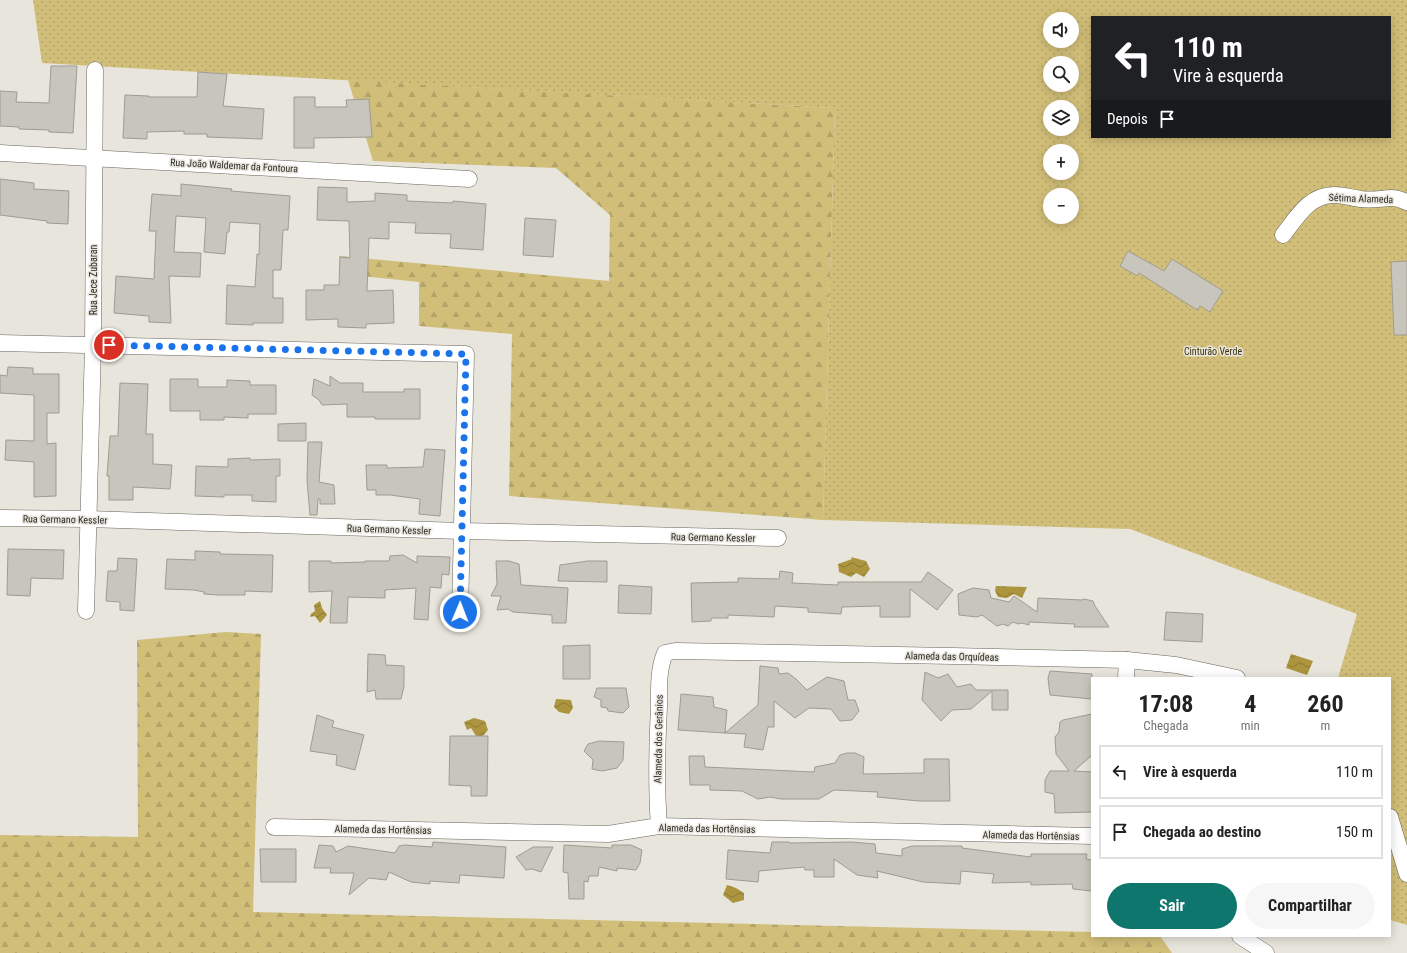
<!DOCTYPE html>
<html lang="pt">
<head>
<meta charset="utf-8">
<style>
  :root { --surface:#fff; --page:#f6f6f6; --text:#222; --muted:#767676; --line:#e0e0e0; --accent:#0f766e }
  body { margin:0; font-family:"Roboto Condensed",sans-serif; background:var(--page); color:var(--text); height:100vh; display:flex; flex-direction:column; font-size:15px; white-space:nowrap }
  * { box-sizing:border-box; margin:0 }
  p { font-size:13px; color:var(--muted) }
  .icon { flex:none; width:22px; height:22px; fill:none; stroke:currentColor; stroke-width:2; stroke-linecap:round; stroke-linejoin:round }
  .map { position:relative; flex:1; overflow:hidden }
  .drawer { position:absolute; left:1091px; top:677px; width:300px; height:260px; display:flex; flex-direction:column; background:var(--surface); border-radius:0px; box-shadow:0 2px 10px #0003 }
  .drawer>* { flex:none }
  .guide { position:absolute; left:1091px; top:16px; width:300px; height:122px; border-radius:0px; box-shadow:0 2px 10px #0003; background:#202124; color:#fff; overflow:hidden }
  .tools { position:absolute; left:1043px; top:12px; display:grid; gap:8px }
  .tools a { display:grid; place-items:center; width:36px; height:36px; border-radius:50%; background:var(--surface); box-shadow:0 2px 10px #0003; font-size:20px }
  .pin { position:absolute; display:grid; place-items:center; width:34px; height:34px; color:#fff; margin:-17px; border:2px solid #fff; border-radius:50%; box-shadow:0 1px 4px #0007 }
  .me { position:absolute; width:44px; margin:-22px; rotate:1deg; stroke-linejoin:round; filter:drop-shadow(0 0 3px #0008) }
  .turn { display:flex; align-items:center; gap:14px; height:84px; padding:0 16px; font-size:18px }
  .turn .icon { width:52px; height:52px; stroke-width:2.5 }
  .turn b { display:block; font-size:28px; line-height:34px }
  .then { display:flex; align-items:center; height:38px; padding:0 16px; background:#0003; gap:8px; font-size:15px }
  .eta { display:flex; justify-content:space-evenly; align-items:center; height:68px; text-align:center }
  .eta b { font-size:24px; font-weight:700; line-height:28px }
  .primary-button { display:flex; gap:8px; margin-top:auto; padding:8px 16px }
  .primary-button a { flex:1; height:46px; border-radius:24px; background:var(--accent); color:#fff; font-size:16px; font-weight:700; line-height:46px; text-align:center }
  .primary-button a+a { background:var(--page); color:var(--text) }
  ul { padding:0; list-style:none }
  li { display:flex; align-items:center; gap:12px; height:54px; margin:0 8px 6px; padding:0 8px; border:2px solid var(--line); border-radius:0px }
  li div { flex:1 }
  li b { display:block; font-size:15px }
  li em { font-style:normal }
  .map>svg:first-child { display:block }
  .forest { fill:url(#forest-firs) }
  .park { fill:url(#park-dots); fill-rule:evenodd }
  .water { fill:url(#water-waves) }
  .building { fill:#c8c6bc; stroke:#9e9c92 }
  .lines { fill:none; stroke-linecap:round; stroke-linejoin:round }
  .minor-casing { stroke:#67655c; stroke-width:17 }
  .minor { stroke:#fff; stroke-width:16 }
  .route { stroke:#1a73e8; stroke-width:7; stroke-dasharray:0 12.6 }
  .labels { text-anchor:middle; stroke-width:3; stroke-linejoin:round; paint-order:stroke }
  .street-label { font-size:10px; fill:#2d2c29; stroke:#e8e5dc }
  .park-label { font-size:10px; fill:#392f09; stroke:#e8e5dc }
</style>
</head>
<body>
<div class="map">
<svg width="1407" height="953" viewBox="0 0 1407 953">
  <defs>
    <pattern id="forest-firs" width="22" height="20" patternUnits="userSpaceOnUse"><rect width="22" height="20" fill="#d1be78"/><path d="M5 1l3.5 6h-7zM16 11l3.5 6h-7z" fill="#b4a368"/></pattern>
    <pattern id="park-dots" width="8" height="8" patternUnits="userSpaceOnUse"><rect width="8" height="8" fill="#d1be78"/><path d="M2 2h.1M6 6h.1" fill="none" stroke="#b4a368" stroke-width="1.8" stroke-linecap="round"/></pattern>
    <pattern id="water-waves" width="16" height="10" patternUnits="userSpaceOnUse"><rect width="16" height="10" fill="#ac953e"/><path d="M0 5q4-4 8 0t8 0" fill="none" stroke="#8c7a34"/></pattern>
  </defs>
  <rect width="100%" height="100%" fill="#e8e5dc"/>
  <!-- forest -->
  <g class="forest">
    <polygon points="348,80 835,108 823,520 509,496 512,334 419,326 419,282 343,274 339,256 609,281 610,215 556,168 373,161"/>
    <polygon points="226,632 261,634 253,912 1092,932 1092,936 1160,936 1172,953 0,953 0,835 138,837 137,640"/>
  </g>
  <!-- park -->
  <path class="park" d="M 33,0 L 1407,0 L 1407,925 L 1390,920 L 1390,678 L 1338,678 L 1357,614 L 1130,529 L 823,520 L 835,108 L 42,63 ZM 1092,17 L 1390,17 L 1390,137 L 1092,137 ZM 1050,19 L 1072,19 L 1072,41 L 1050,41 ZM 1050,63 L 1072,63 L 1072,85 L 1050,85 ZM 1050,107 L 1072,107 L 1072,129 L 1050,129 ZM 1050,151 L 1072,151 L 1072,173 L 1050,173 ZM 1050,195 L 1072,195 L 1072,217 L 1050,217 Z"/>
  <!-- water -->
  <g class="water">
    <polygon points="851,557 866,561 870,569 864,577 856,573 851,577 839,572 838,564 852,559"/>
    <polygon points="996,586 1026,587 1027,587 1022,598 1014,594 1007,598 998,597 995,591"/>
    <polygon points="320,601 322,608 327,615 320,623 315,616 310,617 311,614 315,611 314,605"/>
    <polygon points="1291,654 1313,661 1307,675 1286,668"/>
    <polygon points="556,699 571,700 573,708 569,714 559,712 554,707"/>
    <polygon points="474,718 485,721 488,730 483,736 476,736 471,728 467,730 464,722"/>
    <polygon points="727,885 736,888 744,893 744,900 733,903 723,895"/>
  </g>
  <!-- building -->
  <g class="building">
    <polygon points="51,66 77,66 73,133 49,132 49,130 19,129 19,127 0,126 0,91 17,92 16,102 49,103"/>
    <polygon points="198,72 227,74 223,106 264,109 262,139 207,137 207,134 184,134 184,131 147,132 147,139 123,138 125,95 149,96 149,97 197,97"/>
    <polygon points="294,97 315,97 315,107 347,107 346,100 369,99 372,137 314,138 314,148 294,148"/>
    <polygon points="0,179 34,183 34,189 69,191 68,224 47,223 47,221 0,215"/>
    <polygon points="181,184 232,189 231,191 290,196 288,230 283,230 281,270 273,270 273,298 283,298 283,323 253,323 253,325 226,324 227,285 255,287 257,254 259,255 260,224 230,222 229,232 227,232 225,254 204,252 206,218 176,216 174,252 201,253 200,277 169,276 171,323 149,322 149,316 114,313 116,276 154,279 156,231 149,231 152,194 181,196"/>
    <polygon points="318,187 347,188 347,202 375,201 375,193 407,195 407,201 453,203 453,201 486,204 483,250 450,248 451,234 415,233 416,223 389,222 389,239 369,238 367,291 393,290 394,323 366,324 366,328 338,327 338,319 306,320 306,290 324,290 324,285 339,285 340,257 350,258 349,221 317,220"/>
    <polygon points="525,218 556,220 553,257 523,255"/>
    <polygon points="1128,251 1164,271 1172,259 1223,291 1210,312 1200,306 1197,310 1139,273 1137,276 1120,266"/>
    <polygon points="1407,261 1407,335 1394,335 1391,262"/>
    <polygon points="8,367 33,368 33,374 59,374 59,413 47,413 47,444 56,443 56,496 34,497 34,462 5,460 6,440 34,441 34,395 0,393 0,375 7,376"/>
    <polygon points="330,376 340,383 363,383 363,392 404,392 404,389 420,389 420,419 375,419 375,417 347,417 347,404 322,405 319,400 312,395 314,379 330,386"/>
    <polygon points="170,379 198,379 198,387 227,387 227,380 250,381 250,385 276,385 276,414 248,414 248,418 224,417 224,420 200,420 200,411 170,411"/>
    <polygon points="120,383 148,384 146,434 153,434 153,464 172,465 170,489 133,487 133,500 109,500 109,476 107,476 110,436 118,436"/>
    <polygon points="306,423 306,441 278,441 278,424"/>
    <polygon points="308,442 322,442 319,482 334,485 335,504 320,504 320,499 318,499 317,515 310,515 307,480"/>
    <polygon points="425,449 445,450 440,516 419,514 420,499 390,495 376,495 376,490 367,490 366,465 387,465 387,468 423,467"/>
    <polygon points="250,458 250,460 280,459 280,476 276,476 276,502 252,501 252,495 224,495 224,497 195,496 196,466 228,467 228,459"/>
    <polygon points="8,549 64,550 63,579 31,578 30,596 7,595"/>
    <polygon points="195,551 220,552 220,554 273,555 272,592 245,591 245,595 218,595 204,594 204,592 194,590 165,589 167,559 195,560"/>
    <polygon points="403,555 417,563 417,556 450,557 449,575 442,574 441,588 430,587 428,620 414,619 416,588 385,590 385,598 348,597 347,623 330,623 332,591 309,592 309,561 331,561 331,563 365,562 365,561 389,561 390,556"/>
    <polygon points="118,558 137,559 134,611 120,610 120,602 106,601 108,571 117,571"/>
    <polygon points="496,561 509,561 519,564 521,585 568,588 566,623 552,623 552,615 513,612 508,609 497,610 501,596 491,596 497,584"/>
    <polygon points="588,561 607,561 607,582 558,581 560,565"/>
    <polygon points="780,571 793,573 792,583 838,585 838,582 921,582 928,572 953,590 937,610 910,589 910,617 880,617 880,606 842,607 841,614 808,612 808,608 775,606 774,617 728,615 728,618 711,618 711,621 692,622 691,583 738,582 738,578 779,579"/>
    <polygon points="619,585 652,587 651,614 618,613"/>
    <polygon points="973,588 989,590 991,598 1009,602 1014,596 1037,612 1038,598 1082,600 1084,599 1093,601 1095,606 1109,627 1074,627 1075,624 1029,622 1029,625 1022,623 1018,624 1013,622 1008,626 1003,624 997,626 982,615 977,617 959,615 958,594"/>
    <polygon points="1166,612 1203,614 1202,642 1164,640"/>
    <polygon points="590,645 590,679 563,679 563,646"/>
    <polygon points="368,654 385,655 386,665 404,666 404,686 401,699 376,699 375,690 367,692"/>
    <polygon points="760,666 778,668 779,674 788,673 796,679 807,690 827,677 844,681 848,700 855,700 859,711 852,720 840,721 831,709 809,708 795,718 774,701 774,727 768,727 763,750 744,747 746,734 725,733 758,705"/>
    <polygon points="1050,671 1092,674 1092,699 1050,695 1048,678"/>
    <polygon points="925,672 938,678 948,674 957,687 971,684 976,690 1008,690 1008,710 992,710 992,691 971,709 952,710 941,721 922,700"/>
    <polygon points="597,688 626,688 629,707 623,713 608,711 607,708 601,707 601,700 594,697"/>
    <polygon points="681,694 713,697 714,707 727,710 725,733 678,730"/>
    <polygon points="1092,714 1092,755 1074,771 1092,772 1092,812 1055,813 1054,794 1045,792 1045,780 1050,771 1069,771 1056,754 1055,737 1059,732 1060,722 1063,720"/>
    <polygon points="317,715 334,721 332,727 364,735 355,770 336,765 337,755 310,751"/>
    <polygon points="450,736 488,736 487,796 471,796 471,786 449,785"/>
    <polygon points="599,741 624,742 623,760 617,768 602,771 592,769 593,760 584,751 588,744"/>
    <polygon points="847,753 855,753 864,757 863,774 924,773 924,759 949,759 950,801 919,801 877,797 878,792 834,790 819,799 781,799 770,797 758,799 742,791 710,790 710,785 690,785 689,756 704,756 705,767 814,772 815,767 835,763 840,755"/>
    <polygon points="433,842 506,847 504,878 460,875 459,883 430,881 430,884 411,882 389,872 386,880 369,878 349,895 354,873 330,873 331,868 314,868 319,845 333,846 336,852 348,846 395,853 399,846 405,845 432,847"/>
    <polygon points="772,842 789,842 790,843 852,842 875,844 876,853 902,856 902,849 912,846 962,846 962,848 1031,857 1031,854 1087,854 1086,859 1092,860 1092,891 1073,889 1072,884 1031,885 1031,882 992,883 994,874 961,871 960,884 923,882 877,871 878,878 857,875 834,859 834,877 814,877 814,870 805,870 804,867 759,871 758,882 726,879 728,850 770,853"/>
    <polygon points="564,845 612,848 612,845 631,845 642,850 640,863 636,870 617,868 617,871 599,867 598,876 589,876 588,882 584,881 584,899 569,899 568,873 563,872"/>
    <polygon points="533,847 553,847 541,872 532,869 526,870 516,857"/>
    <polygon points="260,849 296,849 296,882 261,882"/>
  </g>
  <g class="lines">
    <defs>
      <g id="minor">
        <polyline points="0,153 469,179"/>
        <path d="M 1283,235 C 1297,217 1309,195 1334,195 C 1344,195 1352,198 1361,199 C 1372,201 1382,198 1392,198 C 1397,198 1402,200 1407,202"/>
        <polyline points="0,343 466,354 460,612"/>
        <polyline points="0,518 88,519 461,531 778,538"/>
        <polyline points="86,611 93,345 95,70"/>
        <polyline points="1126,678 1127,660"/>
        <polyline points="1390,817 1407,874"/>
        <path d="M 659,826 C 656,787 657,746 659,707 C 659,689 658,670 665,653 L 675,651 L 953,656 L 1127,660 L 1176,665 L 1237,678"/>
        <polyline points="274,827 608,834 659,826 1092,836"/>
        <polyline points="1240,936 1266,953"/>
      </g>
    </defs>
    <!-- minor casing -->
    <use href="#minor" class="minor-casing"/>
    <!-- minor -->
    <use href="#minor" class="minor"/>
  </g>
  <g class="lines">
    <!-- route -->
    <polyline class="route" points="109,345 466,354 460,612"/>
  </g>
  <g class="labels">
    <!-- street labels -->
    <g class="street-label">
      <text transform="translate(234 165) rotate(3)" y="4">Rua João Waldemar da Fontoura</text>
      <text transform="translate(1361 198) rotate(2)" y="4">Sétima Alameda</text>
      <text transform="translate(93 280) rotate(-90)" y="4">Rua Jece Zubaran</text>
      <text transform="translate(65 519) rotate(1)" y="4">Rua Germano Kessler</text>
      <text transform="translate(389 529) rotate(2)" y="4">Rua Germano Kessler</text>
      <text transform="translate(713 537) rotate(1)" y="4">Rua Germano Kessler</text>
      <text transform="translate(952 656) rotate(1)" y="4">Alameda das Orquídeas</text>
      <text transform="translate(658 739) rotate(-89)" y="4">Alameda dos Gerânios</text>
      <text transform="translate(707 828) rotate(1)" y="4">Alameda das Hortênsias</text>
      <text transform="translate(383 829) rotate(1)" y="4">Alameda das Hortênsias</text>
      <text transform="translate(1031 835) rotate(1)" y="4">Alameda das Hortênsias</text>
    </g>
    <!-- park labels -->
    <g class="park-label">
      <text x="1213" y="355">Cinturão Verde</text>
    </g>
  </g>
</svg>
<div class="tools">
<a><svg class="icon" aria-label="sound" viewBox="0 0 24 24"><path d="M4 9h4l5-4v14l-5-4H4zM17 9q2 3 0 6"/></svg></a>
<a><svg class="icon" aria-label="search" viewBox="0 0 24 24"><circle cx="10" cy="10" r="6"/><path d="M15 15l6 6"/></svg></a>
<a><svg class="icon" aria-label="layers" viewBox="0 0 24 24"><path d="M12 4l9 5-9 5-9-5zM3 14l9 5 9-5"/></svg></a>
<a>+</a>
<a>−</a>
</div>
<div class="pin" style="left:109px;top:345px;background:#d93025"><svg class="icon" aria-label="arrive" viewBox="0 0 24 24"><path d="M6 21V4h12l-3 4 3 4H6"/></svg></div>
<svg class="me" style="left:460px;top:612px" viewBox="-20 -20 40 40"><circle r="17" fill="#1a73e8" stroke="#fff" stroke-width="3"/><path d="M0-11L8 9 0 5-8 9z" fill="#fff"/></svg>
<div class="guide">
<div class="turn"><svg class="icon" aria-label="left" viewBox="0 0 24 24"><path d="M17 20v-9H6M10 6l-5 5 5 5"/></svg><div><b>110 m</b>Vire à esquerda</div></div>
<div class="then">Depois<svg class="icon" aria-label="arrive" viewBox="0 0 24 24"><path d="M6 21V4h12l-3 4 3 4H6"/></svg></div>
</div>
<section class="drawer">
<div class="eta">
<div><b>17:08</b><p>Chegada</p></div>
<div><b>4</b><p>min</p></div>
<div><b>260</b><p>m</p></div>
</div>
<ul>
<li><svg class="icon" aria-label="left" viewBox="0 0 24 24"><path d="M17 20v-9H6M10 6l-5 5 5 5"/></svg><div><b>Vire à esquerda</b></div><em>110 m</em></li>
<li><svg class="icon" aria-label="arrive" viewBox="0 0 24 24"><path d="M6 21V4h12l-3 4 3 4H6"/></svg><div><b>Chegada ao destino</b></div><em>150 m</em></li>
</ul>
<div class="primary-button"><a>Sair</a><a>Compartilhar</a></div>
</section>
</div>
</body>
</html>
